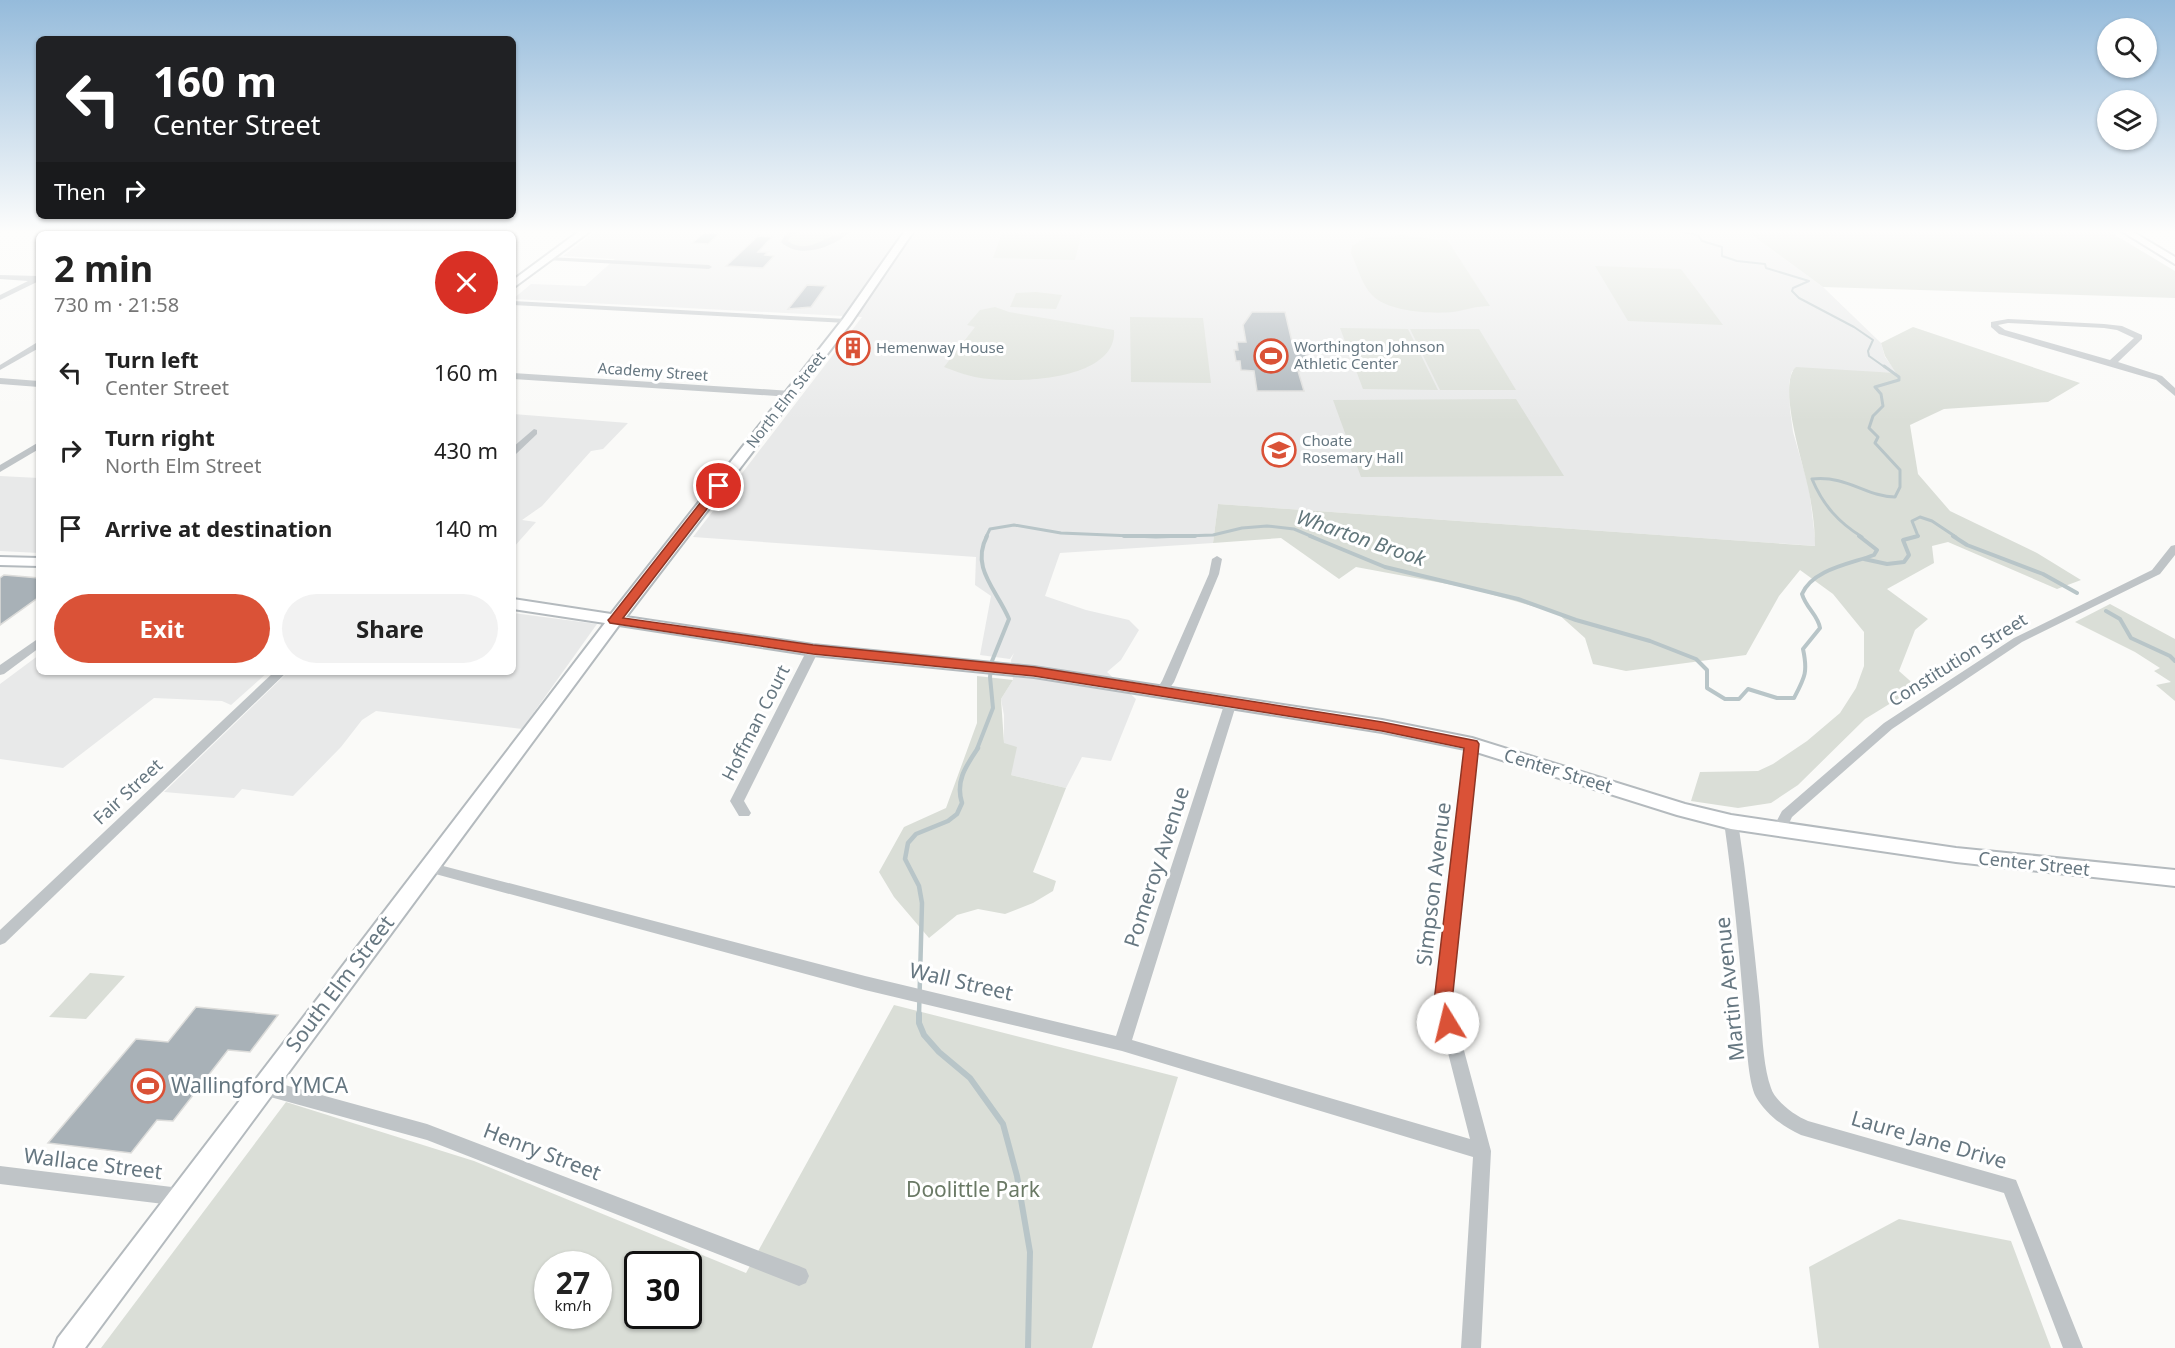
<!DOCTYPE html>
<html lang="en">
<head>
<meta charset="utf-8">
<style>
  :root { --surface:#fff; --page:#f2f2f2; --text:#222; --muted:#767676; --accent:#da5237 }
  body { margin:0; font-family:"Noto Sans",sans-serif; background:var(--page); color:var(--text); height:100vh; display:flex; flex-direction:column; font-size:22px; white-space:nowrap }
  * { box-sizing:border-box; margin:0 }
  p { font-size:20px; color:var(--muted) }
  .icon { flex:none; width:33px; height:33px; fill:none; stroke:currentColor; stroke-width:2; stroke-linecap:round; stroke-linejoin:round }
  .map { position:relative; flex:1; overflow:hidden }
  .drawer { position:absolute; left:36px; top:231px; width:480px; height:444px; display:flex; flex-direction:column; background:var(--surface); border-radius:9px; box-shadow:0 2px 4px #0004 }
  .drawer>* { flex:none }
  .top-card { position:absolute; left:36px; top:36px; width:480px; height:183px; border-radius:9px; box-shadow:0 2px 4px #0004; background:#202124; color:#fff; overflow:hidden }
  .fabs { position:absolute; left:2097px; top:18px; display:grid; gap:12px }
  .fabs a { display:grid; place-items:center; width:60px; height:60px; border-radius:50%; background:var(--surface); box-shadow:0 2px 4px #0004; font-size:30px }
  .speed { position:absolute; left:534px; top:1251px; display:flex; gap:12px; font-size:30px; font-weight:700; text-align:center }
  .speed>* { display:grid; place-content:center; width:78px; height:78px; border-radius:50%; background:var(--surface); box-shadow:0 2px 4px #0004; line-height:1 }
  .speed small { font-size:15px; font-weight:400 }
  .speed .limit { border:3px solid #111; border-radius:9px; background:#fff; color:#111 }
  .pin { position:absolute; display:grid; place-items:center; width:51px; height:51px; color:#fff; margin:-26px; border:3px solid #fff; border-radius:50%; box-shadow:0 2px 6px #0007 }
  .me { position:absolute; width:66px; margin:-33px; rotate:351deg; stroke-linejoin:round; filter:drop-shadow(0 0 4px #0008) }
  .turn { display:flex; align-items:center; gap:21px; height:126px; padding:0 18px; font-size:27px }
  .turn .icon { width:78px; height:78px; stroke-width:2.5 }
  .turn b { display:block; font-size:42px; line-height:51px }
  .then { display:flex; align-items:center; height:57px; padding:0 18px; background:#0003; gap:12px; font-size:22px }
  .round { display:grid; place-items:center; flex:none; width:63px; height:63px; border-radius:32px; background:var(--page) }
  .overview { display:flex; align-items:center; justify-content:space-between; height:102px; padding:0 18px }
  h1 { font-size:36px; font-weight:700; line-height:45px }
  .button { display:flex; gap:12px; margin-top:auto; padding:12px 18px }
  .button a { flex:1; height:69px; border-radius:36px; background:var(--accent); color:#fff; font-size:24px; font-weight:700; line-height:69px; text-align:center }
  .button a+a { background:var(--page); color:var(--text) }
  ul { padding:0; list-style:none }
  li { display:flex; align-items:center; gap:18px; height:78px; padding:0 18px }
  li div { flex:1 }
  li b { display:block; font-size:22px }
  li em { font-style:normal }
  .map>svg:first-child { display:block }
  .built { fill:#e8e9e9 }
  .green { fill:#daded7; fill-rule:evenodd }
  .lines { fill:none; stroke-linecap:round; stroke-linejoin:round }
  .stream-far4 { stroke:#b8c5c8; stroke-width:2 }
  .stream-far3 { stroke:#b8c5c8; stroke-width:3 }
  .stream-far2 { stroke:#b8c5c8; stroke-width:4 }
  .stream-far1 { stroke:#b8c5c8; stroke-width:4.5 }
  .stream { stroke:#b8c5c8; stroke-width:6 }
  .building { fill:#a8b1b7; stroke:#dcdcda; stroke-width:1.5 }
  .secondary-casing { stroke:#b4babe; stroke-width:4 }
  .street { fill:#bfc4c7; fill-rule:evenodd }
  .secondary { fill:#fff; fill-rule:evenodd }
  .route { fill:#da5237; stroke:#8e3524; stroke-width:1.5 }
  .labels { text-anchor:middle; stroke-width:6; stroke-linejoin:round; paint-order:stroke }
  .far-poi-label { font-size:15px; fill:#667781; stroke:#fff; text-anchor:start }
  .far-street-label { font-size:15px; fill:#667781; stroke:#fff }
  .street-label { font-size:18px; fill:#667781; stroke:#fff }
  .water-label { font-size:20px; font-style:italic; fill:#61767b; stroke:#fff }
  .near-street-label { font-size:21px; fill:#667781; stroke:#fff }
  .near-poi-label { font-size:21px; fill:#667781; stroke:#fff; text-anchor:start }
  .near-park-label { font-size:21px; fill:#6a7965; stroke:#fff }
</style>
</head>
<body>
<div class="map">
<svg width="2175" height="1348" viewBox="0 0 2175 1348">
  <rect width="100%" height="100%" fill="#fafaf8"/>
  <!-- built -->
  <g class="built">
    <polygon points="595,232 1748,232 1823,287 1881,343 1885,357 1897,373 1792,371 1789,383 1790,410 1793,432 1809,488 1816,546 1218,504 1213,543 1060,553 1045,596 1086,610 1129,620 1139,630 1121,660 1107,672 1136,699 1111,761 1082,757 1066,788 1011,775 1004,743 1004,715 1001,699 1013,680 1011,660 1014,653 1010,659 980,655 991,596 975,585 976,557 693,537 862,317 513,299 531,284 585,286 615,259 563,256"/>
    <polygon points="513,414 628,423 603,449 591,451 542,506 522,520 536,522 513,548"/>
    <polygon points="0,476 39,478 39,553 0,551"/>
    <polygon points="513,613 597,624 522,729 376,711 362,720 341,747 293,796 242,789 234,798 164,792 288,672 513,672"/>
    <polygon points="39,655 39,672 268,672 231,705 222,701 154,698 63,768 0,759 0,684"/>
  </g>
  <!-- green -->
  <g class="green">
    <polygon points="797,232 847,232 802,249 784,239"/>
    <polygon points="1002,232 1082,232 1075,260 993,258"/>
    <polygon points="1748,232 2110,232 2175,271 2175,298 1823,287"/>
    <path d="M 1402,235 L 1448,241 L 1490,306 C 1476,306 1466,310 1453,312 C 1431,314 1388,312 1372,295 C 1362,285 1357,266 1351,253 L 1352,246 L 1366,238 Z"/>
    <polygon points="1595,266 1681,269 1723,325 1628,321"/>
    <polygon points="1036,292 1062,295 1056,309 1010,307 1016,293"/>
    <path d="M 995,307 L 1009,312 L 1114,330 C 1118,383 1006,385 971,376 C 962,374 953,370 944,367 L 975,327 L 967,325 L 980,310 Z"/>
    <polygon points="1130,317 1203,318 1211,383 1131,382"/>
    <path d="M 1913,327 L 2080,383 L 2048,402 L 1944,409 L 1910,425 L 1918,474 L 1950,511 L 2037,553 L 2081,580 L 2057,589 L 1948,542 L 1932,546 L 1934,563 L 1887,589 L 1928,619 L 1915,630 L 1899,671 L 1917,687 L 1865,719 L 1798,785 L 1771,803 L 1738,808 L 1691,801 L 1700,772 L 1758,771 L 1773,764 L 1807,741 L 1840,713 L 1856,688 L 1864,666 L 1864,632 L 1833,594 L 1800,570 L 1779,596 L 1746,655 L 1626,671 L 1593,664 L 1585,638 L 1557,613 L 1469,588 L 1356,567 L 1339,579 L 1281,538 L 1213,543 L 1218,504 L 1815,546 C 1815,527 1812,506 1808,487 C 1803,463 1777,384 1796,367 L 1896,373 L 1885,356 L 1881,343 Z"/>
    <polygon points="1340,328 1408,329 1438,390 1363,389"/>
    <polygon points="1410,329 1479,329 1516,390 1440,390"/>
    <polygon points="1516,399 1564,476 1361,477 1333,400"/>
    <polygon points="2110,604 2175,639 2175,701 2156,685 2171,682 2154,671 2160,668 2135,652 2075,622"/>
    <polygon points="977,676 1013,680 1001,699 1004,743 1017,747 1011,775 1066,788 1033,872 1056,881 1053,891 1033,903 1005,914 978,909 957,915 929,938 894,897 879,872 904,827 946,808 977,723"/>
    <polygon points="90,973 125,976 86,1019 49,1017"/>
    <path d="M 894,1005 L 1178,1077 L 1092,1348 L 101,1348 L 286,1102 L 474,1161 L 746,1273 ZM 548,1264 L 598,1264 L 598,1316 L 548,1316 ZM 638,1264 L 688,1264 L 688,1316 L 638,1316 Z"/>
    <polygon points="1899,1219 2011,1241 2051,1348 1819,1348 1809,1267"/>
  </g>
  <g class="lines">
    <!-- stream-far4 -->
    <polyline class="stream-far4" points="1681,232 1698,235 1702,241 1722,247 1722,256 1737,261 1765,264 1766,268 1809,281 1793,288 1792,291 1799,298 1854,327 1873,340 1868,351 1869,356 1886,368"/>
    <!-- stream-far3 -->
    <g class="stream-far3">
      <polyline points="986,537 990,529 1014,525 1061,533 1156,537 1213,535 1242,528 1267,526 1294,529 1313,537"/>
      <path d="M 1862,537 C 1838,522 1823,505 1812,479 C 1847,475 1867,497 1895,497 L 1900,487 L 1900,470 L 1875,443 L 1878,437 L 1869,428 L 1873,416 L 1883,406 L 1881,394 L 1875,387 L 1899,380 L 1899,377 L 1884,366"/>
      <polyline points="1914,537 1918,536 1912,521 1920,517 1932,521 1956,537"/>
    </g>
    <!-- stream-far2 -->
    <g class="stream-far2">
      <polyline points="1124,536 1195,536"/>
      <path d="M 1310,536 L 1385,567 L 1518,599 L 1576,620 L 1650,641 L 1696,659 L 1707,670 L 1707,688 L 1725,699 L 1739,699 L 1748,689 L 1777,698 L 1794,698 C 1805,677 1808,672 1803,649 L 1820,628 C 1818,615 1806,608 1802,594 C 1813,569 1850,564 1874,555 L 1877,550 L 1859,536"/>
      <polyline points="1953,536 1967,545 2043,574 2077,593"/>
      <polyline points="1864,559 1887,564 1904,562 1909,555 1903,540 1918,536"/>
      <polyline points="2106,611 2120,619 2131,638 2170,656 2175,661"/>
      <path d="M 977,749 L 993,708 L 990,677 L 992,661 L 1009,619 C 997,590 970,568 987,536"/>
    </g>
    <!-- stream-far1 -->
    <path class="stream-far1" d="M 919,1015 L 922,903 L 919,886 L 905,859 L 908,843 L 916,834 L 948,821 L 957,814 L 962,803 C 955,781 966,766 978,748"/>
    <!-- stream -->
    <polyline class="stream" points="919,1014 919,1023 924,1035 939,1052 970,1078 1003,1124 1017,1176 1030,1252 1028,1348"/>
  </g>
  <!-- building -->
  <g class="building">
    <polygon points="704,233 720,233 708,244 692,243"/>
    <polygon points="758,236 772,237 758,252 768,252 765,255 774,256 763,268 726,266"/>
    <polygon points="807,285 826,286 811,307 788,309"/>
    <polygon points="1252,312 1285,312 1292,342 1303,342 1310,371 1298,371 1304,391 1257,391 1254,371 1241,370 1240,361 1236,361 1234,350 1238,350 1237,342 1246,342 1243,325"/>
    <polygon points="4,575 39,578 39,597 0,625 0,578"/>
    <polygon points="196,1007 278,1015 250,1052 228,1050 173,1121 157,1120 131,1153 48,1143 136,1039 168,1042"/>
  </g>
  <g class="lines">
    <defs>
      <g id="secondary">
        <polygon points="578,232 589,232 513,288 513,280"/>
        <polygon points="904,232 913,232 851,323 626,617 813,645 1034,667 1382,720 1472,738 1685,804 1731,815 1956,848 2175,870 2175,886 1956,862 1731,829 1677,815 1470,750 1382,732 1034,677 813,655 619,625 85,1348 54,1348 58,1338 605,623 513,609 513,599 611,614 843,319"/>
        <polygon points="2123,232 2133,232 2175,257 2175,264"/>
        <polygon points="0,557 39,558 39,566 0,565"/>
      </g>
    </defs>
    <!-- secondary casing -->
    <use href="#secondary" class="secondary-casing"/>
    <!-- street -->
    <g class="street">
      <polygon points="121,232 129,232 127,234 119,234"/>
      <polygon points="227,232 235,232 233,234 225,234"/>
      <polygon points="377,232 384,232 382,234 375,234"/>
      <path d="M 789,232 L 797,232 L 790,237 L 788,241 C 810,257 829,231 850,232 C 833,247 800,260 781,242 L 785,235 Z"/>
      <polygon points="548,257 709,265 712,267 709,269 546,260 545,259"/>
      <polygon points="0,275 39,276 39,281 0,300 0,295 28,281 0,279"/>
      <polygon points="513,301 847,319 851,321 847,323 513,305"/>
      <path d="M 2008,319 L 2104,324 L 2122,326 L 2142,335 L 2142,339 L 2118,362 L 2162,376 L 2175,388 L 2175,396 L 2156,380 L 1999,334 L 1991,327 L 1991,322 ZM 2008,323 L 2104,328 L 2117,330 L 2134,338 L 2110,360 L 2005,330 L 1998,325 Z"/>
      <polygon points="36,343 39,343 39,348 0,370 0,365"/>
      <polygon points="513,373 791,391 795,394 791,397 513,379"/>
      <polygon points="0,378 39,381 39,387 0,384"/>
      <polygon points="534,429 537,430 537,434 516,454 513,455 513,447"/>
      <polygon points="39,442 39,449 0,472 0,465"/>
      <polygon points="2175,545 2175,555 2160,574 2022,642 1892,729 1792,817 1784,834 1774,834 1772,830 1782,811 1884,723 2014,638 2152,570 2171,546"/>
      <polygon points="1217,556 1222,559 1219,574 1174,682 1165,695 1157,695 1155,692 1162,681 1209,574 1212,559"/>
      <polygon points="39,638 39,648 4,674 0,675 0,665"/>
      <polygon points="813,646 819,650 744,801 751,813 749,816 739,816 730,801 807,650"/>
      <polygon points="274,672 287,672 5,943 0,945 0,930"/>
      <polygon points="1231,698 1237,702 1132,1040 1470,1139 1435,1002 1466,744 1472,740 1477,741 1478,744 1451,1002 1491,1151 1481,1348 1461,1348 1473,1157 1122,1051 865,990 428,872 423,871 421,867 423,863 428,862 865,976 1116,1036 1225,702"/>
      <path d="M 1731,817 L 1736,818 L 1738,822 C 1747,880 1753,938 1759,996 C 1762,1023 1762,1064 1771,1088 C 1775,1101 1795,1116 1808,1121 L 2016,1180 L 2083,1348 L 2063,1348 L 2004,1193 L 1801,1135 C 1783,1127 1766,1114 1756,1097 C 1747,1081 1746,1030 1744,1010 C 1739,947 1733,885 1724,822 L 1726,818 Z"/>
      <polygon points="263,1079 427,1124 799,1266 806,1269 809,1276 806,1283 799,1286 427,1140 263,1095 257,1092 254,1087 257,1082"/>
      <polygon points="0,1166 180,1188 187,1191 189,1197 187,1203 180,1206 0,1184"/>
    </g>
    <!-- secondary -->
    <use href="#secondary" class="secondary"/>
  </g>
  <!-- sky -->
  <linearGradient id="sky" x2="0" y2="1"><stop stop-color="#95bbdb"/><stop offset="0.55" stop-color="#fdfdfc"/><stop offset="1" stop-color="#fdfdfc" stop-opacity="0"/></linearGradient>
  <rect width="2175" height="421" fill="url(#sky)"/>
  <!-- route -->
  <polygon class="route" points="719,483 723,484 723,488 623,618 813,645 1034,667 1382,722 1477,741 1479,744 1452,1002 1458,1023 1455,1029 1448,1031 1442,1029 1434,1002 1464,748 1382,731 1034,676 813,654 610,623 608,620 610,618 715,484"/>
  <!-- icons -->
  <defs>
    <symbol id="building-ring" viewBox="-11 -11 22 22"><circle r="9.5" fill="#fff" stroke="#da5237" stroke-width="1.5"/><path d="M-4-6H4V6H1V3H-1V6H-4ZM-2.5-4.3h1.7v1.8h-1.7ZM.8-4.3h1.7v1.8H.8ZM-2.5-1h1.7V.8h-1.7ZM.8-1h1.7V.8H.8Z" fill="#da5237"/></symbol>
    <symbol id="stadium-ring" viewBox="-11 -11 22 22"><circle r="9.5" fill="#fff" stroke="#da5237" stroke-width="1.5"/><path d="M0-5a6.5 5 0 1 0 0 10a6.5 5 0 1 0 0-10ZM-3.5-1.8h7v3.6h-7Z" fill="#da5237"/></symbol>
    <symbol id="university-ring" viewBox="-11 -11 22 22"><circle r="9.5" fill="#fff" stroke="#da5237" stroke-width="1.5"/><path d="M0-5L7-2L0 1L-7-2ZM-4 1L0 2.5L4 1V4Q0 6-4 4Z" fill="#da5237"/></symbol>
  </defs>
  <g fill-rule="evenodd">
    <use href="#building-ring" x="834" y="329" width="38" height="38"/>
    <use href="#stadium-ring" x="1252" y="337" width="38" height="38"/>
    <use href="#university-ring" x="1260" y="431" width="38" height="38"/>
    <use href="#stadium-ring" x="129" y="1067" width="38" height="38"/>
  </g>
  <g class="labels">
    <!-- far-poi labels -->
    <g class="far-poi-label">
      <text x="1294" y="352">Worthington Johnson<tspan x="1294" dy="17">Athletic Center</tspan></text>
      <text x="876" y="353">Hemenway House</text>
      <text x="1302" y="446">Choate<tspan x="1302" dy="17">Rosemary Hall</tspan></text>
    </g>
    <!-- far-street labels -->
    <g class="far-street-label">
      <text transform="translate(653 372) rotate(4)" y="5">Academy Street</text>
      <text transform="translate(786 400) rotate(-52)" y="5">North Elm Street</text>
    </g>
    <!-- street labels -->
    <g class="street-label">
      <text transform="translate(1958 660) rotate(-32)" y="6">Constitution Street</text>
      <text transform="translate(756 723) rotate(-63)" y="6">Hoffman Court</text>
      <text transform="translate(1558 771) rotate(17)" y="6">Center Street</text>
      <text transform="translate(128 792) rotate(-43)" y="6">Fair Street</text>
      <text transform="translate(2034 864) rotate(6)" y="6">Center Street</text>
    </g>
    <!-- water labels -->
    <g class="water-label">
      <text transform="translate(1361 538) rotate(19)" y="7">Wharton Brook</text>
    </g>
    <!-- near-street labels -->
    <g class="near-street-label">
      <text transform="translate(1157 867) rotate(-72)" y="7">Pomeroy Avenue</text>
      <text transform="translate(1434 884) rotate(-83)" y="7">Simpson Avenue</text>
      <text transform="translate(961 982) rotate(13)" y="7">Wall Street</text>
      <text transform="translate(340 984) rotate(-53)" y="7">South Elm Street</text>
      <text transform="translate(1730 989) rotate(-96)" y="7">Martin Avenue</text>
      <text transform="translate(1929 1140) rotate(16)" y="7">Laure Jane Drive</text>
      <text transform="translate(542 1152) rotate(21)" y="7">Henry Street</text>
      <text transform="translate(93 1164) rotate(7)" y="7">Wallace Street</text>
    </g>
    <!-- near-poi labels -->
    <g class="near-poi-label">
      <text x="171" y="1093">Wallingford YMCA</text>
    </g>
    <!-- near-park labels -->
    <g class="near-park-label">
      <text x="973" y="1197">Doolittle Park</text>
    </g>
  </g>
</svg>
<div class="fabs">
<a><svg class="icon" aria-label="search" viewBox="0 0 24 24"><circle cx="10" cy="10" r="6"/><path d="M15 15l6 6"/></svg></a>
<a><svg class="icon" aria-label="layers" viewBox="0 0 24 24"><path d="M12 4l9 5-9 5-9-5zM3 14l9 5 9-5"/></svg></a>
</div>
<div class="speed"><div>27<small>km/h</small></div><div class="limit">30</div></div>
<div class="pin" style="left:719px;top:486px;background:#d93025"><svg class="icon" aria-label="arrive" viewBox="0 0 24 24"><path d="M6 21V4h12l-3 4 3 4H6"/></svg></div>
<svg class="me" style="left:1448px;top:1023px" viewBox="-20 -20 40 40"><circle r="19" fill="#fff"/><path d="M0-13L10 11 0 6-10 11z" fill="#da5237"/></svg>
<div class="top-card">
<div class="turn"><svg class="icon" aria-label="left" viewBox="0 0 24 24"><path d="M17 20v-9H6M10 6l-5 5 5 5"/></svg><div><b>160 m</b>Center Street</div></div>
<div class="then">Then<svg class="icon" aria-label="right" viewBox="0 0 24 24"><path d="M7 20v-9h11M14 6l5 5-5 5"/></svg></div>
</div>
<section class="drawer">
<div class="overview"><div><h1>2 min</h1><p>730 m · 21:58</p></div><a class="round" style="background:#d93025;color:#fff"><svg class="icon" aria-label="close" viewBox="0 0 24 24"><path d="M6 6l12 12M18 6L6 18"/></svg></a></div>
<ul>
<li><svg class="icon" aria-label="left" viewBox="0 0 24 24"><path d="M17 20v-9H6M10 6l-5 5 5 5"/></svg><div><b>Turn left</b><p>Center Street</p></div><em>160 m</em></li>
<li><svg class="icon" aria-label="right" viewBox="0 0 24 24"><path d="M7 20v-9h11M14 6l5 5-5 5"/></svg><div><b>Turn right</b><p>North Elm Street</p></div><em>430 m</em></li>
<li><svg class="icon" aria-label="arrive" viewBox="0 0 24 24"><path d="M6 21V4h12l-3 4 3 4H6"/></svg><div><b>Arrive at destination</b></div><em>140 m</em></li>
</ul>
<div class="button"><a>Exit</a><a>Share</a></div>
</section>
</div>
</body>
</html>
